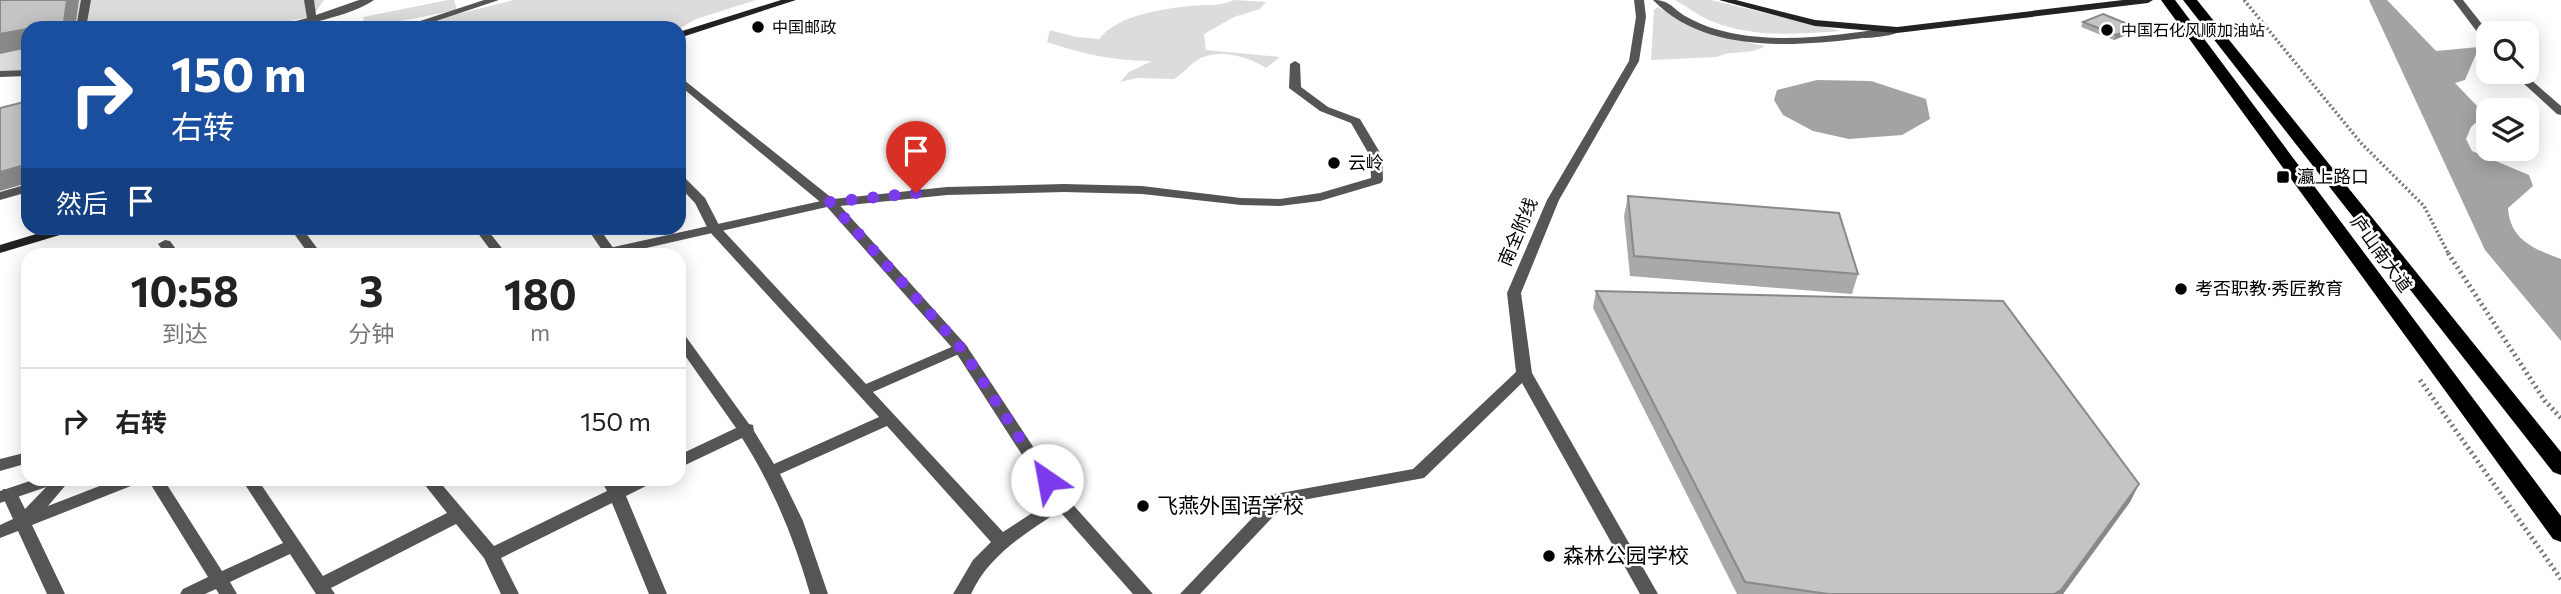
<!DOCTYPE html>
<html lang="zh">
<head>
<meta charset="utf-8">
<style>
  :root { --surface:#fff; --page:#f2f2f2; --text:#222; --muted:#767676; --line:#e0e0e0 }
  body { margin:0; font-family:Commissioner,"Noto Sans SC",sans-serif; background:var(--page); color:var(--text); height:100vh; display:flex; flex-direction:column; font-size:26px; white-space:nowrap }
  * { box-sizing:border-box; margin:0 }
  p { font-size:23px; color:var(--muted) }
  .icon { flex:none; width:38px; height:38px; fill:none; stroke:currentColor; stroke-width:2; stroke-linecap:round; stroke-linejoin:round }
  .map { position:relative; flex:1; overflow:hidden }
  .details { position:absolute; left:21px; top:248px; width:665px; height:238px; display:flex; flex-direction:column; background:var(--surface); border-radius:21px; box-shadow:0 4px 18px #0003 }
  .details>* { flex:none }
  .top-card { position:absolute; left:21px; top:21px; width:665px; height:214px; border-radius:21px; box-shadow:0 4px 18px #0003; background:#1a4fa0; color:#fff; overflow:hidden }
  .tools { position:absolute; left:2476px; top:21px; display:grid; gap:14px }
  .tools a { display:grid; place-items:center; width:63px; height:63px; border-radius:14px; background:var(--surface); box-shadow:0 4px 18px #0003; font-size:35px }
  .pin { position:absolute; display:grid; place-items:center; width:60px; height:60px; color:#fff; margin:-72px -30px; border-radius:50% 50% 50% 0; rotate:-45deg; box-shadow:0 0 7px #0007 }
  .pin .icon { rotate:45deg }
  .me { position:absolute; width:77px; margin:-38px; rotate:327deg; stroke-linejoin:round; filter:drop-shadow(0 0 5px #0008) }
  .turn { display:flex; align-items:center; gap:24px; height:147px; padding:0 35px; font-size:32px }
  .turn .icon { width:91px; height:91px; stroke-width:2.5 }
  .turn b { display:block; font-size:49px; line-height:60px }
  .then { display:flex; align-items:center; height:66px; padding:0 35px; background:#0003; gap:14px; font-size:26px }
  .eta { display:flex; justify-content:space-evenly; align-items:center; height:119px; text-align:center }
  .eta b { font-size:42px; font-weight:700; line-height:49px }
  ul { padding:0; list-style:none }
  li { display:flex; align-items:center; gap:21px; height:105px; padding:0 35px; border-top:2px solid var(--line) }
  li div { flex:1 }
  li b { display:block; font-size:26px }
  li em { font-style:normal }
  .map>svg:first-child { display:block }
  .green { fill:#dcdcdc }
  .water { fill:#a3a3a3 }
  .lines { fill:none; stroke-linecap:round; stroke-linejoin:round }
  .path-far1 { stroke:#777; stroke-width:3.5; stroke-dasharray:2 2.5; stroke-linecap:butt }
  .path { stroke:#777; stroke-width:5; stroke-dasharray:2 3.5; stroke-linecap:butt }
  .service { fill:#555; fill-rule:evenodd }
  .minor { fill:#555; fill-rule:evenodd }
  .secondary { fill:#222; fill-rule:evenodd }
  .trunk { fill:#000; fill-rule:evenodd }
  .wall { fill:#a9a9a9 }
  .shaded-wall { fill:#898989 }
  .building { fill:#c4c4c4; stroke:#898989; stroke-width:2 }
  .route { stroke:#7c3aed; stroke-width:12; stroke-dasharray:0 21.6 }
  .poi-dot { fill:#000; stroke:#fff; stroke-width:2.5 }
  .labels { text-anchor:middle; stroke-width:5; stroke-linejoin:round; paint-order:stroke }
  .far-poi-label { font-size:16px; fill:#000; stroke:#fff; text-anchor:start }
  .poi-label { font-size:18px; fill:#000; stroke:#fff; text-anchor:start }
  .street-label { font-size:18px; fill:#000; stroke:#fff }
  .near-poi-label { font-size:21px; fill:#000; stroke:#fff; text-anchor:start }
</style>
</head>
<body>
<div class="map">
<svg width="2561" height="594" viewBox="0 0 2561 594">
  <rect width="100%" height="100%" fill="#fff"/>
  <!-- green -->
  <g class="green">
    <polygon points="0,0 324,0 313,16 258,28 28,28 28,74 0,76"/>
    <polygon points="448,0 454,0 457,10 365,28 363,17"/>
    <polygon points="514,0 756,0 696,19 679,29 402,28"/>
    <path d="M 1234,0 L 1266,2 L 1260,9 L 1234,17 L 1204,34 L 1206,50 L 1280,57 L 1266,68 C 1249,56 1215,47 1196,61 C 1188,66 1183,74 1174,79 L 1137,78 L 1120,82 L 1129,72 L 1152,61 C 1116,61 1081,54 1047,42 L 1050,30 L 1076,37 L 1099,39 C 1118,15 1161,9 1191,6 C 1207,4 1219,7 1234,0 Z"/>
    <path d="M 1675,0 L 1711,0 L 1841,31 C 1799,34 1754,38 1714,22 C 1700,17 1688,7 1675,0 Z"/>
    <path d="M 1658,7 C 1691,28 1727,38 1765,46 C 1750,56 1733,49 1717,57 L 1651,60 L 1654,10 Z"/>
  </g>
  <!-- water -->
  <g class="water">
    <path d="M 2369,0 L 2387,0 L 2436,51 L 2479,47 L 2465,80 L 2455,83 L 2479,108 L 2481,118 L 2471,127 L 2466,139 L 2472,151 L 2529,175 L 2533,186 L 2508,208 C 2510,240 2534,249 2561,259 L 2561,341 L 2485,250 Z"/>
    <polygon points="1817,80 1871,81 1926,99 1930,119 1902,135 1849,139 1813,131 1783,115 1774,100 1777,90"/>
  </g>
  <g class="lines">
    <!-- path-far1 -->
    <polyline class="path-far1" points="2244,0 2361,143 2424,206 2449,255"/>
    <!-- path -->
    <g class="path">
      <polyline points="2448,253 2545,401 2561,418"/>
      <polyline points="2420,380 2561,579"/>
    </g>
    <!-- service -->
    <g class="service">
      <polygon points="81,0 91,0 86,28 76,28"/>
      <path d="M 304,0 L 314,0 L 316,15 L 359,0 L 374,0 C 353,15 297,28 270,28 L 307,18 Z"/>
      <polygon points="484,0 499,0 415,28 399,28"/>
      <path d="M 1653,0 C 1670,0 1672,8 1685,16 C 1694,21 1705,26 1715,29 C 1774,46 1838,35 1897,27 L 1902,30 C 1891,38 1869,37 1855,39 C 1789,47 1703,52 1653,0 Z"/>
      <polygon points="1295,61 1300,64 1301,87 1328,107 1360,119 1382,156 1383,180 1381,183 1320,201 1280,206 1241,205 1142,194 1064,192 947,195 830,207 825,206 679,85 679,76 833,199 947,187 1064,184 1142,186 1241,198 1280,199 1320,193 1371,178 1370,156 1351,123 1320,111 1289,88 1290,64"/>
      <polygon points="28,70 28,76 0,77 0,71"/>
      <path d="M 679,175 L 683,176 L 705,198 L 720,227 L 866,384 L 956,345 L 966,345 L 968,348 L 966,351 L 873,392 L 1003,532 L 1055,498 L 1067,498 L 1069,502 L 1067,506 C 1030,531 990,552 971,594 L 953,594 L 973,560 L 991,542 L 887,426 L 780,474 L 803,521 L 828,594 L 810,594 C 794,538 773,487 742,438 L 679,468 L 679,455 L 736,428 L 679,347 L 679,333 L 684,334 L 749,424 L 753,425 L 754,431 L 774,464 L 879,417 L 709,231 L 695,203 L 679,186 Z"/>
      <polygon points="28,184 28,192 0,200 0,192"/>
      <polygon points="474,228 486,228 508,256 495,256"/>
      <polygon points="587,228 599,228 619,256 606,256"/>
      <polygon points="165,240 170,241 181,256 167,256 158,244"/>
      <polygon points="28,452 28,463 0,471 0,459"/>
      <polygon points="53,480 70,480 48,506 115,480 138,480 136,484 32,525 65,594 47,594 18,531 0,538 0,525 13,519 1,493 3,489 15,489 25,509"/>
      <polygon points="148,480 164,480 222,571 283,543 242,480 258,480 323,576 447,513 421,480 438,480 494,546 607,491 601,480 617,480 620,485 631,480 652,480 650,484 626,496 667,594 649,594 612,503 501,558 519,594 501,594 484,558 456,524 331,588 335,594 316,594 290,554 230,582 237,594 219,594 216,589 205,594 180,594 183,589 208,577"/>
    </g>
    <!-- minor -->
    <g class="minor">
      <polygon points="1634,0 1644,0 1646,17 1639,61 1559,200 1521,293 1532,373 1658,594 1640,594 1522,383 1424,478 1286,503 1200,594 1180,594 1275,494 1413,469 1516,372 1507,293 1547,200 1629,61 1636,17"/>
      <polygon points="2453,0 2463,0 2489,33 2488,42 2484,41"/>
      <polygon points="2511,72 2522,72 2561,106 2561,115 2557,114"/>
      <polygon points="830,199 835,200 966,345 1067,498 1153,594 1133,594 1055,506 955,351 827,207 611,256 585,256 591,252"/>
      <polygon points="290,228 302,228 323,256 310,256"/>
      <polygon points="33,480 57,480 55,484 0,503 0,491"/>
    </g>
    <!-- secondary -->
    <g class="secondary">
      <polygon points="781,0 796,0 679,38 679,32"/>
      <polygon points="1719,0 1736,0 1815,20 1897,27 2123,0 2153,0 2148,3 1897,33 1815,26"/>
      <polygon points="56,228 75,228 73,231 0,253 0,245"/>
    </g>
    <!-- trunk -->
    <g class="trunk">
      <polygon points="2161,0 2175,0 2561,516 2561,542 2553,539"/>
      <polygon points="2183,0 2197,0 2561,452 2561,475 2553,472"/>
    </g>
  </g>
  <!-- wall -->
  <g class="wall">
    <polygon points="2083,22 2133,32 2114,40 2081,27"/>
    <polygon points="1628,196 1858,274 1852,294 1630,276 1624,216"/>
    <polygon points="1596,291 2139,484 2130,502 2063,594 1737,594 1593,308"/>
  </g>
  <!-- shaded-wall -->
  <g class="shaded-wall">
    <polygon points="67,0 79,0 75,28 31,28"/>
    <polygon points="2135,27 2133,32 2114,40 2116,35"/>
    <polygon points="28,29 28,48 0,54 0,34"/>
    <polygon points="28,164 28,183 0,191 0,172"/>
    <polygon points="2139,484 2130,502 2063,594 2054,594"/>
  </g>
  <!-- building -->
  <g class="building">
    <polygon points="0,0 67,0 64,22 0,34"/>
    <polygon points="2103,14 2135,27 2116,35 2083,22"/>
    <polygon points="28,101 28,164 0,172 0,108"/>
    <polygon points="1628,196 1839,213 1858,274 1634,256"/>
    <polygon points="1596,291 2003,301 2139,484 2061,590 2054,594 1828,594 1745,582"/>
  </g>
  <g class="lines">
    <!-- route -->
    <polyline class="route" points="916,193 830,202 961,348 1047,480"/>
  </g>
  <!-- markers -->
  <g class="poi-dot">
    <circle cx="758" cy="27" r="7"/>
    <circle cx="2107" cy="30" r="7"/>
    <circle cx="1334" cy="163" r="7"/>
    <rect x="2276" y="170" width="14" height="14" rx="3.5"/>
    <circle cx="2181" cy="289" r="7"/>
    <circle cx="1143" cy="506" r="7"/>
    <circle cx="1549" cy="556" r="7"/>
  </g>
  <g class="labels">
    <!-- far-poi labels -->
    <g class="far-poi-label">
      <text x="772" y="33">中国邮政</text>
      <text x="2121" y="36">中国石化风顺加油站</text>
    </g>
    <!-- poi labels -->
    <g class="poi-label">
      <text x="1348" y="169">云岭</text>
      <text x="2297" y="183">瀛上路口</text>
      <text x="2195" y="295">考否职教·秀匠教育</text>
    </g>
    <!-- street labels -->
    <g class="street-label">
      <text transform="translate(1518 232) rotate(-67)" y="6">南全附线</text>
      <text transform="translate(2381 254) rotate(54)" y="6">庐山南大道</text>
    </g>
    <!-- near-poi labels -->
    <g class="near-poi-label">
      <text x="1157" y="513">飞燕外国语学校</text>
      <text x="1563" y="563">森林公园学校</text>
    </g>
  </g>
</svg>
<div class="tools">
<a><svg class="icon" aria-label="search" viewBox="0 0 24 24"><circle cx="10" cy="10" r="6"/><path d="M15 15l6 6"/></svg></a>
<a><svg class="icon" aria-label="layers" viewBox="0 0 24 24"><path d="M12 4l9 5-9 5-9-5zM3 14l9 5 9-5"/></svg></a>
</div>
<div class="pin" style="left:916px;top:193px;background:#d93025"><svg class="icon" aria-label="arrive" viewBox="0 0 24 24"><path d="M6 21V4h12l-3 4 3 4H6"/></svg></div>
<svg class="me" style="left:1047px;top:480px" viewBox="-20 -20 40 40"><circle r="19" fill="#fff"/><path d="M0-13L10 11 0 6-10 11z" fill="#7c3aed"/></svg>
<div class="top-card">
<div class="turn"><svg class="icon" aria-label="right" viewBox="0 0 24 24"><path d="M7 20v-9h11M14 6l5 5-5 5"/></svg><div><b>150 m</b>右转</div></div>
<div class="then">然后<svg class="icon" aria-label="arrive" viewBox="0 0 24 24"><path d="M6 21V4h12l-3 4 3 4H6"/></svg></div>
</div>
<section class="details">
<div class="eta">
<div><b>10:58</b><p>到达</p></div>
<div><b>3</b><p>分钟</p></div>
<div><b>180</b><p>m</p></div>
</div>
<ul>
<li><svg class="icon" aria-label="right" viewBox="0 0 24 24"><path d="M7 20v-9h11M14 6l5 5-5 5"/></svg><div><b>右转</b></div><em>150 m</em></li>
</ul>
</section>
</div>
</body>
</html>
